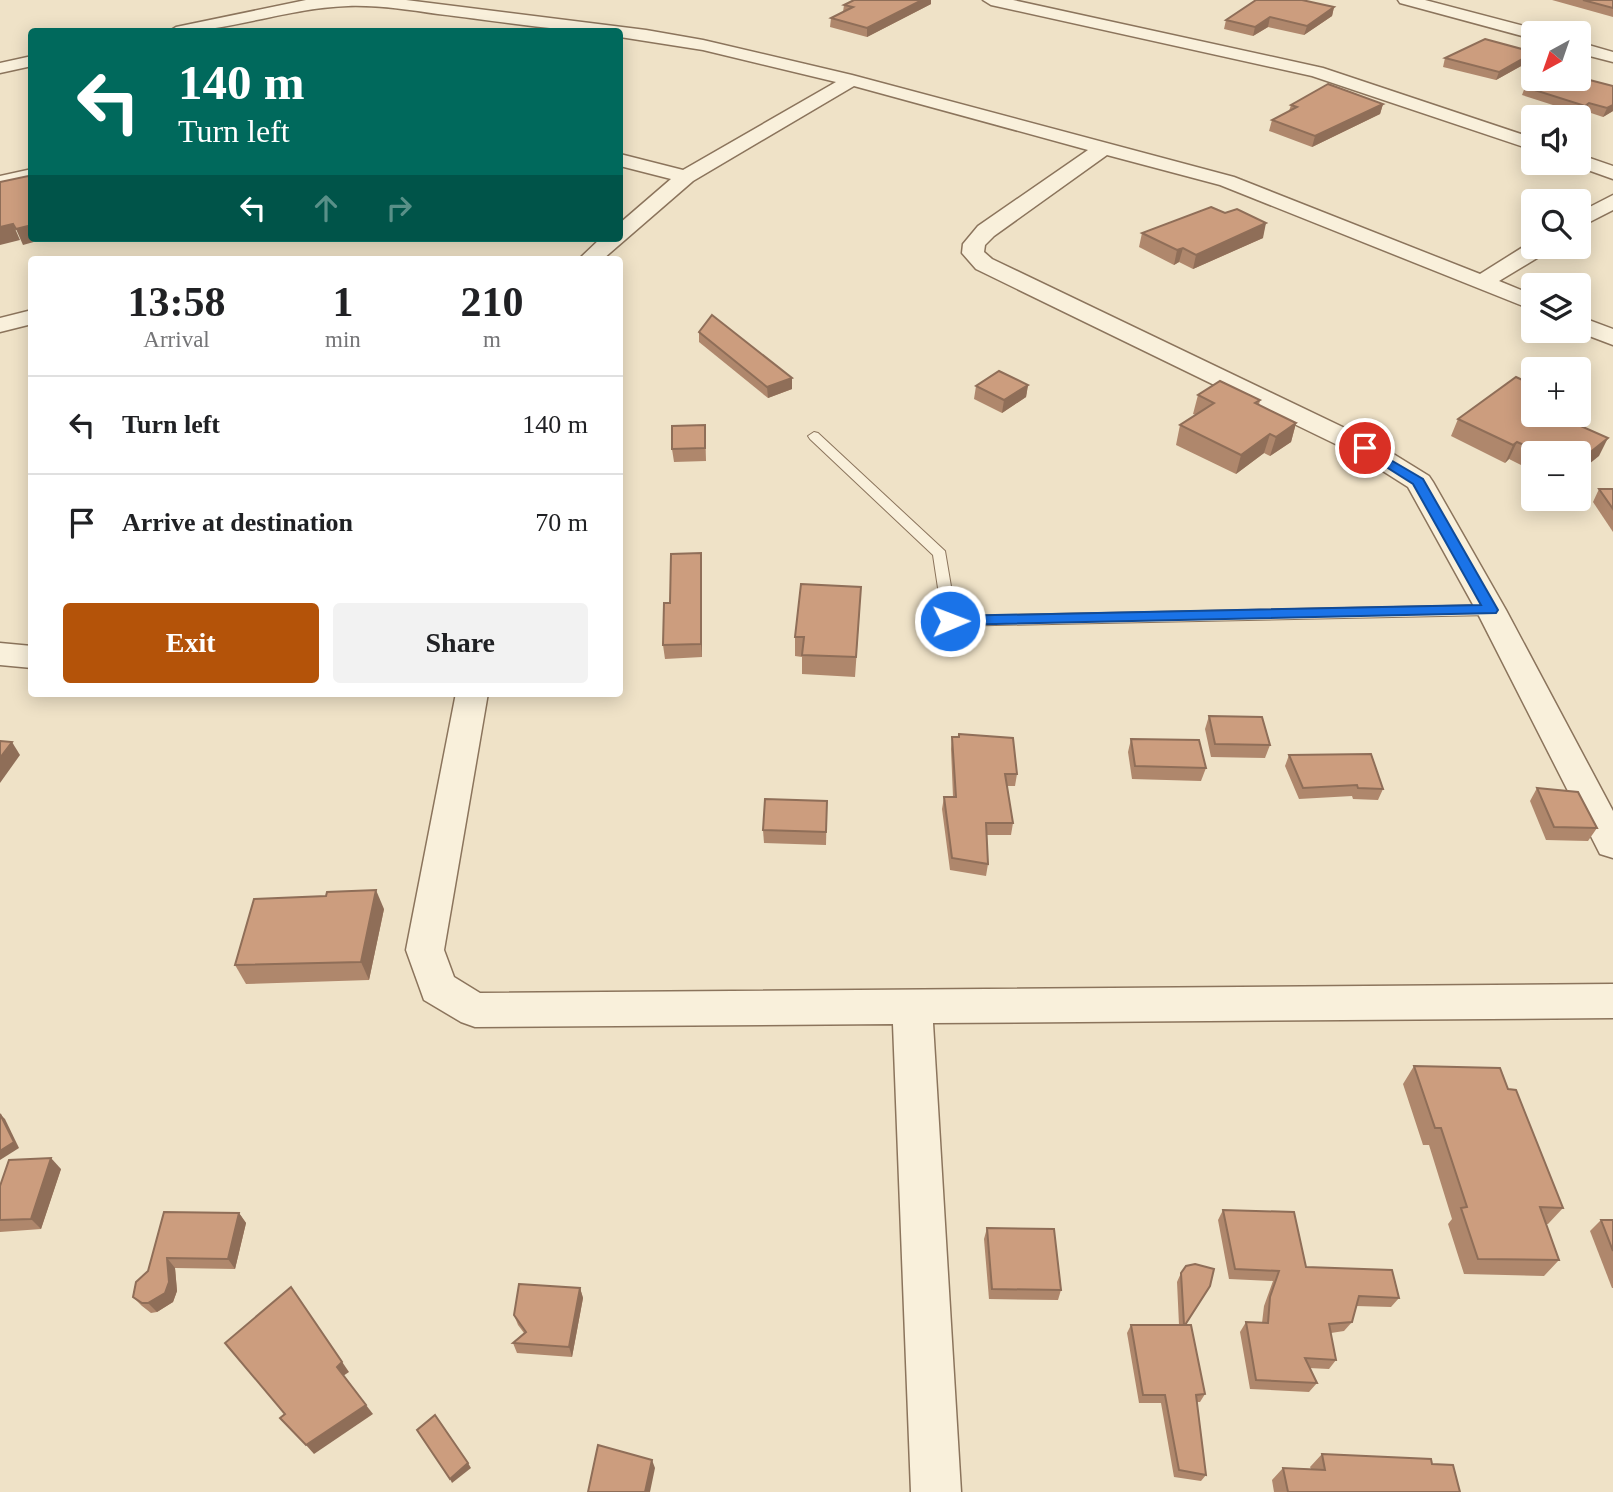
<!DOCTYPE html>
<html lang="en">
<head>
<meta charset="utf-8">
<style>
  :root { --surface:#fff; --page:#f2f2f2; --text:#202124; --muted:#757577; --line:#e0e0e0; --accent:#b45309 }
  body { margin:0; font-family:"Times New Roman",serif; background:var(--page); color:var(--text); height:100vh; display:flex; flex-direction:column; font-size:26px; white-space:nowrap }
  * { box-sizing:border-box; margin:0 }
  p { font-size:23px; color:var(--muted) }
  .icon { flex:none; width:38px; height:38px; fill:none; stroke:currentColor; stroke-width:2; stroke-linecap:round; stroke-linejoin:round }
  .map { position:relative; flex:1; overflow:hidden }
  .side { position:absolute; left:28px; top:256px; width:595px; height:441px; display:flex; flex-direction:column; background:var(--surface); border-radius:7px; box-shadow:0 4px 18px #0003 }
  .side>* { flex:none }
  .hud { position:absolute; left:28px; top:28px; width:595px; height:214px; border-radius:7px; box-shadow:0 4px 18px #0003; background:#00695c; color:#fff; overflow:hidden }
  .needle { width:46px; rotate:220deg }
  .controls { position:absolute; left:1521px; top:21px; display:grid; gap:14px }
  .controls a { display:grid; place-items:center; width:70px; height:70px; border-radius:7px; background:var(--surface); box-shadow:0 4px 18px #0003; font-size:35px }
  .pin { position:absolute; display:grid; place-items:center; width:60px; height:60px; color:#fff; margin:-30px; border:4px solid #fff; border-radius:50%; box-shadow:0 2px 7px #0007 }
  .me { position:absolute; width:77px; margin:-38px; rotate:89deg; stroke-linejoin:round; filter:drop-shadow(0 0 5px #0008) }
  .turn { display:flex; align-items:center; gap:24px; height:147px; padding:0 35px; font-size:32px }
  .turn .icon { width:91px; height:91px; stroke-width:2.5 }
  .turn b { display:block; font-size:49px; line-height:60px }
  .lanes { display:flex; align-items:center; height:66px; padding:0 35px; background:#0003; justify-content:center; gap:35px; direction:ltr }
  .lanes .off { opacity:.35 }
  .eta { display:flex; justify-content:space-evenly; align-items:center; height:119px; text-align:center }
  .eta b { font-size:42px; font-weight:700; line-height:49px }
  .primary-button { display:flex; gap:14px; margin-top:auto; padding:14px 35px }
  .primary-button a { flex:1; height:80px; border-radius:7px; background:var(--accent); color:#fff; font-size:28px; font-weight:700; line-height:80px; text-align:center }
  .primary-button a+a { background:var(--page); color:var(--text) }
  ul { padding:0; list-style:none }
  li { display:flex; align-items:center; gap:21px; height:98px; padding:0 35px; border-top:2px solid var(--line) }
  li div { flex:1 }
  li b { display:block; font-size:26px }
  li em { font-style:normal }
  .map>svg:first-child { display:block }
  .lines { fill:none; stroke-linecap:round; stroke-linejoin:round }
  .service-casing { stroke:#8b745c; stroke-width:2 }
  .minor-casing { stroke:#8b745c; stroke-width:3 }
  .service { fill:#f9f0db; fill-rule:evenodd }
  .minor { fill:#f9f0db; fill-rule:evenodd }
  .wall { fill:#af876c }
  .shaded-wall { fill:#8f6e58 }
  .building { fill:#cc9d7e; stroke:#8f6e58; stroke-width:2 }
  .route { fill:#1a73e8; stroke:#114b97; stroke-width:2 }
</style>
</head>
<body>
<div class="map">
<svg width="1613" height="1492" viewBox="0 0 1613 1492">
  <rect width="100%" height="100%" fill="#efe2c7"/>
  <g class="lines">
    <defs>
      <polygon id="service" points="814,432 818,433 945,551 956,616 1491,605 1498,610 1491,615 950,626 943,621 933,555 810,439 808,436"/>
      <g id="minor">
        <path d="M 306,0 L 406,0 L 646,30 L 703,40 L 852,75 L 1234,177 L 1480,274 L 1531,242 L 1533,247 L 1550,247 L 1547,252 L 1499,281 L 1533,295 L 1533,310 L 1220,185 L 1107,155 L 994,236 L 985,245 L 984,252 L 992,259 L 1374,442 L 1429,476 L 1433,482 L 1506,610 L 1613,811 L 1613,858 L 1600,854 L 1476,610 L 1408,487 L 1356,454 L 976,269 L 962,253 L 963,244 L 978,226 L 1088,150 L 854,86 L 693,181 L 603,259 L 579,259 L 601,238 L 620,238 L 620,223 L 671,179 L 620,166 L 620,154 L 683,170 L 836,82 L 703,50 L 620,37 L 620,32 C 559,32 499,21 438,14 C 409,10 378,5 348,6 C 287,8 229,32 168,32 L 176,27 Z"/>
        <polygon points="983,0 1013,0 1323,68 1533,138 1533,150 1312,76 991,5"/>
        <polygon points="1398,0 1425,0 1539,30 1541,33 1533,33 1533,39 1400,3"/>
        <polygon points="1578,42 1613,52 1613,62 1578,53"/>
        <polygon points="32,56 32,66 0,73 0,63"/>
        <polygon points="1578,154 1613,166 1613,179 1571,164 1578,163"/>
        <polygon points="32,169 32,181 0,188 0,176"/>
        <polygon points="1613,195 1613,210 1578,228 1578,213"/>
        <polygon points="32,310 32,324 0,332 0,318"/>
        <polygon points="1578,316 1613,329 1613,345 1576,331 1578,331"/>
        <polygon points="0,643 32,646 32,668 0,665"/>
        <polygon points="456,693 488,693 444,950 454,977 480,993 1613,984 1613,1018 933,1023 961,1492 911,1492 893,1024 475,1027 461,1022 424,1000 406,950"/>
      </g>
    </defs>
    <!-- service casing -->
    <use href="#service" class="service-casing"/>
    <!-- minor casing -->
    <use href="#minor" class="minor-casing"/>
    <!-- service -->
    <use href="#service" class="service"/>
    <!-- minor -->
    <use href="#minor" class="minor"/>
  </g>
  <!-- wall -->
  <g class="wall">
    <polygon points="854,0 931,0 931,4 867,37 830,27 831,18 843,12 844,5"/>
    <polygon points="1552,0 1613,0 1613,17"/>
    <polygon points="1334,7 1332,16 1304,35 1268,27 1253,36 1224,29 1226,20"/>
    <polygon points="1445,58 1530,61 1496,80 1443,67"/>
    <polygon points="1539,79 1613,111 1603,117 1585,111 1581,114 1522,95 1525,87"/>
    <polygon points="1383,104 1380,114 1312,147 1269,131 1272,120 1289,111 1291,105"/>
    <polygon points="1225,213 1263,238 1193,269 1179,262 1174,265 1139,247 1142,233"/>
    <polygon points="699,332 792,389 768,398 699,342"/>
    <polygon points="1028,385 1026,397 1002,413 974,399 976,386"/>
    <polygon points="1198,395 1260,400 1259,405 1296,423 1291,442 1270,456 1264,453 1236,474 1176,445 1180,425 1196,415 1193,414"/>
    <polygon points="1533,415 1599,456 1578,453 1533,453 1533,471 1509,459 1505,463 1451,436 1458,419"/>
    <polygon points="705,425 706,461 674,462 672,449"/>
    <polygon points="1599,489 1613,489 1613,532 1593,502"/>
    <polygon points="701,553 702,657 665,659 663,645 670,603"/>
    <polygon points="860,606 855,677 802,674 802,657 795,656 795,637"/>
    <polygon points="1209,716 1270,745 1265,758 1211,757 1205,729"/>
    <polygon points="952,737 1017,774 1015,786 1007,786 1013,823 1011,835 987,835 988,864 986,876 950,870 942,809 944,797 953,797 951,749"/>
    <polygon points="1131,739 1206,768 1201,781 1132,779 1128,752"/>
    <polygon points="1289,755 1383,789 1378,800 1353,799 1352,796 1299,799 1285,766"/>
    <polygon points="1537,788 1597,828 1588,841 1546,840 1530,801"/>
    <polygon points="827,801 826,845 764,843 763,830"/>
    <polygon points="384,909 369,980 246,984 235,965"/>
    <polygon points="1414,1066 1508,1089 1563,1208 1548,1224 1546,1224 1559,1260 1544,1276 1464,1274 1448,1224 1452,1219 1429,1145 1423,1145 1403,1084"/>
    <polygon points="61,1169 41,1229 0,1232 0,1186"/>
    <polygon points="1223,1210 1306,1267 1399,1298 1391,1307 1356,1306 1352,1322 1344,1331 1331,1333 1336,1360 1329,1369 1309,1368 1317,1383 1309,1392 1250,1389 1240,1332 1246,1322 1262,1323 1264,1306 1273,1281 1229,1279 1218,1220"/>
    <polygon points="239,1213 246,1223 235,1269 175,1268 177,1291 173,1302 157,1312 151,1313 142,1306 133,1297 148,1271"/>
    <polygon points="1601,1220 1613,1220 1613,1288 1612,1288 1590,1231"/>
    <polygon points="987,1228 1061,1290 1058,1300 989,1299 984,1239"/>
    <polygon points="1181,1273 1186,1325 1205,1394 1200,1402 1197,1402 1206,1475 1201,1481 1174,1477 1161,1403 1139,1403 1127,1333 1131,1325 1179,1325 1177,1282"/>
    <polygon points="580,1288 583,1298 572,1357 517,1353 513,1343 524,1333 518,1325 514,1315"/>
    <polygon points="1322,1454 1432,1464 1460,1492 1274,1492 1272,1480 1283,1468 1311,1469 1310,1467"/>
  </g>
  <!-- shaded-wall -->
  <g class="shaded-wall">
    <polygon points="922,0 931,0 931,4 867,37 867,28"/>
    <polygon points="1334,7 1332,16 1304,35 1307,26"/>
    <polygon points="1270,17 1268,27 1253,36 1255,27"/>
    <polygon points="1533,53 1530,61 1496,80 1499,72"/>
    <polygon points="1589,103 1585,111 1581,114 1585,106"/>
    <polygon points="1383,104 1380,114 1312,147 1315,136"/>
    <polygon points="1613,105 1613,111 1603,117 1607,108"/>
    <polygon points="1266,223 1263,238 1193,269 1196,255"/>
    <polygon points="13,224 20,240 0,245 0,227"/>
    <polygon points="32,225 32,238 48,238 23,245 16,229"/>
    <polygon points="1183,248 1179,262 1174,265 1177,250"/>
    <polygon points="792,378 792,389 768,398 767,387"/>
    <polygon points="1028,385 1026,397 1002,413 1004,400"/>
    <polygon points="1296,423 1291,442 1270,456 1276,437"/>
    <polygon points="1270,434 1264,453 1236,474 1241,455"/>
    <polygon points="1608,438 1599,456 1578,473 1578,462"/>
    <polygon points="1517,442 1509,459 1505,463 1513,445"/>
    <polygon points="701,553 702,566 702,657 701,644"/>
    <polygon points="12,742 20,755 0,783 0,758"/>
    <polygon points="376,890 384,909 369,980 361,962"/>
    <polygon points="0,1114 5,1119 19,1148 0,1160"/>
    <polygon points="51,1158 61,1169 41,1229 31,1219"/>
    <polygon points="239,1213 246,1223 235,1269 228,1259"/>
    <polygon points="167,1258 175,1268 177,1291 173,1302 157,1312 148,1303"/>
    <polygon points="291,1287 349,1372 343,1376 337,1367"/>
    <polygon points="580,1288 583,1298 572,1357 569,1347"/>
    <polygon points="366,1405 373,1414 314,1454 306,1445"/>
    <polygon points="652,1460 655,1468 650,1492 645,1492"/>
    <polygon points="468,1463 471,1468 452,1483 450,1479"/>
  </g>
  <!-- building -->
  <g class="building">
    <polygon points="854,0 922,0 867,28 831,18 853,7 844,5"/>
    <polygon points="1256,0 1302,0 1334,7 1307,26 1270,17 1255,27 1226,20"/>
    <polygon points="1583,0 1613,0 1613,8"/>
    <polygon points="1485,39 1533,52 1533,53 1499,72 1445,58"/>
    <polygon points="1578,77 1613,86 1613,105 1607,108 1589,103 1585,106 1525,87 1539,79 1578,79"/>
    <polygon points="1328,84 1383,104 1315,136 1272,120 1297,107 1291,105"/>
    <polygon points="28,176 32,181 32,225 16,229 13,224 0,227 0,182"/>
    <polygon points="1211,207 1225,213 1237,209 1266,223 1196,255 1183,248 1177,250 1142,233"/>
    <polygon points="712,315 792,378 767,387 699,332"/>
    <polygon points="999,371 1028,385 1004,400 976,386"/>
    <polygon points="1516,377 1533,385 1533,415 1556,415 1608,438 1578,462 1578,453 1543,453 1517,442 1513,445 1458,419"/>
    <polygon points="1220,381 1260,400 1255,403 1296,423 1276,437 1270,434 1241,455 1180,425 1214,403 1198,395"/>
    <polygon points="705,425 705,448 672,449 672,426"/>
    <polygon points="1599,489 1613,489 1613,509"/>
    <polygon points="701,553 701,644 663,645 664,603 670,603 671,554"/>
    <polygon points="801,584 861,587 856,657 802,655 804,637 795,637"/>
    <polygon points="1209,716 1262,717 1270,745 1215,744"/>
    <polygon points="959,734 1013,738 1017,774 1005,774 1013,823 986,823 988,864 952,858 944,797 956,797 952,737 959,737"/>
    <polygon points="1131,739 1199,740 1206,768 1135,766"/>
    <polygon points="0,741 12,742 0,758"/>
    <polygon points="1371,754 1383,789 1358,788 1357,785 1303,788 1289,755"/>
    <polygon points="1537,788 1578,792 1597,828 1554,827"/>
    <polygon points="765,799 827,801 826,832 763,830"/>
    <polygon points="376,890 361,962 235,965 254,899 326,896 327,892"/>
    <polygon points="1414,1066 1500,1068 1508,1089 1516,1090 1563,1208 1540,1207 1559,1260 1478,1259 1461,1208 1467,1207 1441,1128 1435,1128"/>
    <polygon points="0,1114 14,1142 0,1151"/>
    <polygon points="51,1158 31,1219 0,1220 0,1186 9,1160"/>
    <polygon points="1223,1210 1294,1212 1306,1267 1392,1270 1399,1298 1359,1296 1352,1322 1329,1324 1336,1360 1305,1358 1317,1383 1256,1380 1246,1322 1268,1323 1270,1297 1279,1271 1235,1269"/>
    <polygon points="164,1212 239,1213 228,1259 167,1258 169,1282 165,1293 148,1303 142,1303 133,1297 136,1282 148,1271"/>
    <polygon points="1601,1220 1613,1220 1613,1251"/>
    <polygon points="987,1228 1054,1229 1061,1290 992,1289"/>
    <polygon points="1195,1264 1214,1269 1210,1286 1185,1325 1191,1325 1205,1394 1196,1395 1206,1475 1179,1470 1165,1395 1143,1395 1131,1325 1184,1325 1181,1273 1186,1266"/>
    <polygon points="519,1284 580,1288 569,1347 513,1343 526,1332 514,1315"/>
    <polygon points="291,1287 342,1362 337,1367 366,1405 306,1445 280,1418 285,1414 225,1343"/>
    <polygon points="435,1415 468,1463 450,1479 417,1430"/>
    <polygon points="598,1445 652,1460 645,1492 588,1492"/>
    <polygon points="1322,1454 1431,1459 1432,1464 1453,1465 1460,1492 1288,1492 1283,1468 1325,1470"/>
  </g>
  <!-- route -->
  <polygon class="route" points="1365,445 1423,479 1498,610 1496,613 950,625 943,621 950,616 1481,605 1413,484 1361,451 1361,446"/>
</svg>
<div class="controls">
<a><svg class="needle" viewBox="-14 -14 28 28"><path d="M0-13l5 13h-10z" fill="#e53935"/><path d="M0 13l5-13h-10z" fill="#757577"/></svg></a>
<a><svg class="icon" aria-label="sound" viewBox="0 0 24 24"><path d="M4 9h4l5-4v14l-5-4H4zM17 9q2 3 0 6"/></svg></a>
<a><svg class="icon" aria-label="search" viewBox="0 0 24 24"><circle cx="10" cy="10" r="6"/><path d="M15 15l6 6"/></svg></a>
<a><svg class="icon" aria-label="layers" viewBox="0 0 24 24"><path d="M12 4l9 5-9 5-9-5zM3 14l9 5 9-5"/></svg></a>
<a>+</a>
<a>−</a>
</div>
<div class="pin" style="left:1365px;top:448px;background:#d93025"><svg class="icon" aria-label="arrive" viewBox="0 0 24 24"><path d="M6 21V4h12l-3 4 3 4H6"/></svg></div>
<svg class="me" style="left:950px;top:621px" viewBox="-20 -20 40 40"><circle r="17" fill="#1a73e8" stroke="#fff" stroke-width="3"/><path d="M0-11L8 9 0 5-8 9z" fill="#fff"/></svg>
<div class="hud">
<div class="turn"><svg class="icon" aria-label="left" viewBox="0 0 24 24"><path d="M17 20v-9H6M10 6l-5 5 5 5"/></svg><div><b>140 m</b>Turn left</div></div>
<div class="lanes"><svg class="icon" aria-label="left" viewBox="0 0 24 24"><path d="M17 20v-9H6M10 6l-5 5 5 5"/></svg><svg class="icon off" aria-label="ahead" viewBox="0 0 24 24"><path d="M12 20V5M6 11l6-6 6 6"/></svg><svg class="icon off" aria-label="right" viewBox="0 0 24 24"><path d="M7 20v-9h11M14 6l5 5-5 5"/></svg></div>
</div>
<section class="side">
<div class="eta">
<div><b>13:58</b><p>Arrival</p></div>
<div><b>1</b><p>min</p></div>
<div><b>210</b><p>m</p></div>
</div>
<ul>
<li><svg class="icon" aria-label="left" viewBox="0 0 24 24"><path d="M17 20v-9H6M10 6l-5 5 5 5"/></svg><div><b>Turn left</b></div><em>140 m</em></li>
<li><svg class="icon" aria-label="arrive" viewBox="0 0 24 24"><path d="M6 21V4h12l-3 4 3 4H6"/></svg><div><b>Arrive at destination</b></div><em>70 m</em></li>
</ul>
<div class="primary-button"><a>Exit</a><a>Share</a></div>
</section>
</div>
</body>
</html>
